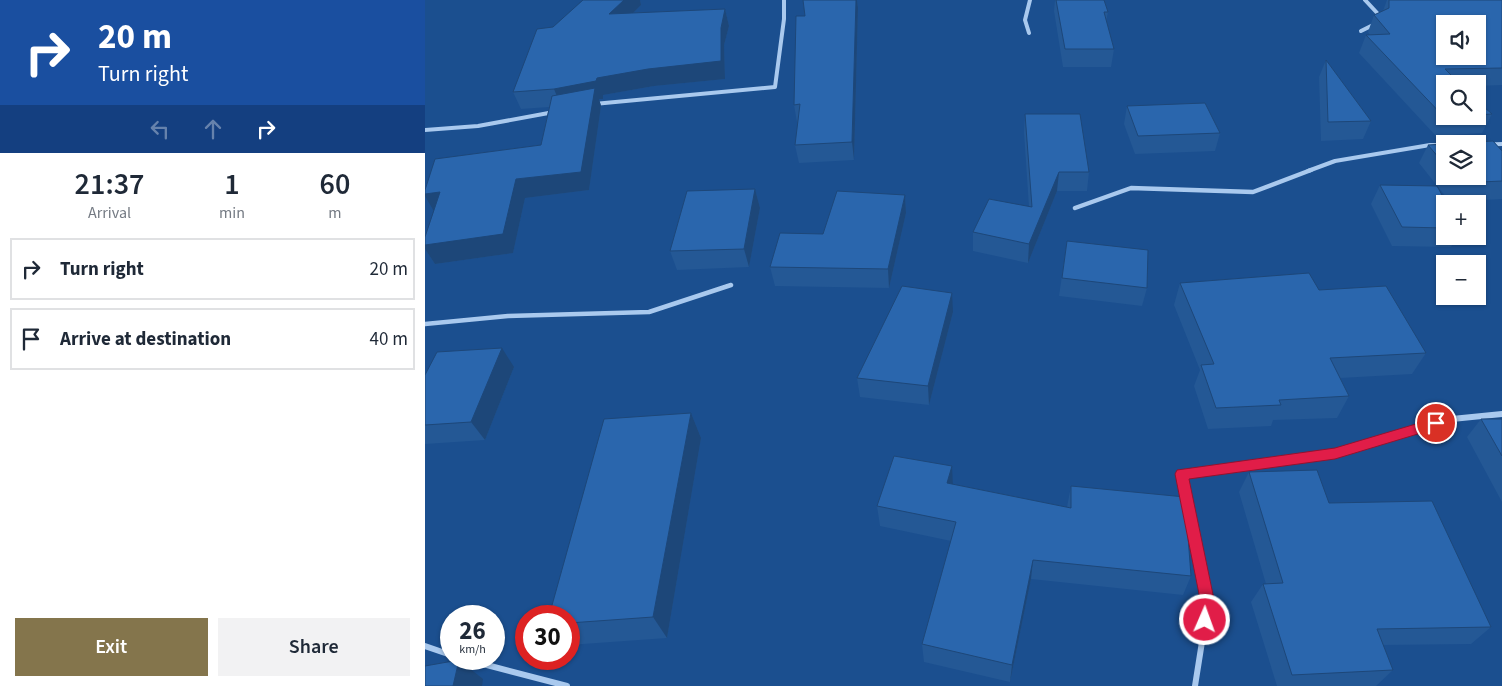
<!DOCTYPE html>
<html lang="en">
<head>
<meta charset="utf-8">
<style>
  :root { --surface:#fff; --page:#f2f2f3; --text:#1f2937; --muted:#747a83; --line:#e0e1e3; --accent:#84754c }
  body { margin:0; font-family:"Source Sans 3",sans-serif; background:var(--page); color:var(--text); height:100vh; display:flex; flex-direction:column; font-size:19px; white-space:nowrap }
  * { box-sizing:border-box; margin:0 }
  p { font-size:16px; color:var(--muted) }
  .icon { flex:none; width:28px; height:28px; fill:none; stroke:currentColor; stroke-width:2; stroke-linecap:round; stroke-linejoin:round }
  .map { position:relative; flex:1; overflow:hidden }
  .sheet { display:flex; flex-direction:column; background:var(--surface); width:425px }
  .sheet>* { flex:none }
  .banner { background:#1a4fa0; color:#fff; overflow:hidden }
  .fabs { position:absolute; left:1011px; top:15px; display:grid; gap:10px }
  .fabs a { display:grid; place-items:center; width:50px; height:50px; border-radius:0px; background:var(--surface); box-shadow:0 1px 4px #0004; font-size:25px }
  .speed { position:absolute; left:15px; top:605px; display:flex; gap:10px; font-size:25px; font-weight:700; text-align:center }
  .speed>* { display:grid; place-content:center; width:65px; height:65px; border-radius:50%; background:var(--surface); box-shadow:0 1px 4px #0004; line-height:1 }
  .speed small { font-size:12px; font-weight:400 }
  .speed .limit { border:8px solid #d22; background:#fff; color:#111 }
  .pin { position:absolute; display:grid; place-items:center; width:42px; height:42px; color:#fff; margin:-21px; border:2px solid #fff; border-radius:50%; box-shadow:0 1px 5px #0007 }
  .me { position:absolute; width:55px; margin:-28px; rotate:2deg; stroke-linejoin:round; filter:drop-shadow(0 0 4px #0008) }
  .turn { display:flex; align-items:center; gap:18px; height:105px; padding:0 15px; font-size:22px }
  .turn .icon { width:65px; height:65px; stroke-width:2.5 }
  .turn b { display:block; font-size:35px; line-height:42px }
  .lanes { display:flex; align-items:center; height:48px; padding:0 15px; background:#0003; justify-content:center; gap:25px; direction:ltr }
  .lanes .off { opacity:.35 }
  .eta { display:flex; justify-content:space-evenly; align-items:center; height:85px; text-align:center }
  .eta b { font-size:30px; font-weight:600; line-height:35px }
  .cta { display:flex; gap:10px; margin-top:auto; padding:10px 15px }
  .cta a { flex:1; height:58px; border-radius:0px; background:var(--accent); color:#fff; font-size:20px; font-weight:600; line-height:58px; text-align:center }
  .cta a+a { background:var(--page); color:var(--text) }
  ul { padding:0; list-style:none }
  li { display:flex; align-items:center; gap:15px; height:62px; margin:0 10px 8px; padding:0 5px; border:2px solid var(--line); border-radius:0px }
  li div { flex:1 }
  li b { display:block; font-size:19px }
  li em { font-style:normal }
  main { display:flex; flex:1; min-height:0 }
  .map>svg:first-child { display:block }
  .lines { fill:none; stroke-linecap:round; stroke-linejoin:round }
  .street-far2 { stroke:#a9c9ee; stroke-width:4 }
  .street-far1 { stroke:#a9c9ee; stroke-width:4.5 }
  .street { stroke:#a9c9ee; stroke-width:6 }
  .wall { fill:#245895; fill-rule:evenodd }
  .shaded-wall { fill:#1d4779 }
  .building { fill:#2a66ad; stroke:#1d4779; fill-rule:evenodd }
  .route { fill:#e11d48; stroke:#92132f }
</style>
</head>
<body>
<main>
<section class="sheet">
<div class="banner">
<div class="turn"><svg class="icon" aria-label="right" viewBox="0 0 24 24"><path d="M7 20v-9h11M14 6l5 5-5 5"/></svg><div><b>20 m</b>Turn right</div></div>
<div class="lanes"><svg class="icon off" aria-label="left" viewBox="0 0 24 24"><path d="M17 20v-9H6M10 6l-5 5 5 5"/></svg><svg class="icon off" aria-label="ahead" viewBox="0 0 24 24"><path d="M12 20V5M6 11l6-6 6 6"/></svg><svg class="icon" aria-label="right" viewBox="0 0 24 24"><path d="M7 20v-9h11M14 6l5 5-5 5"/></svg></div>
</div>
<div class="eta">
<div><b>21:37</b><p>Arrival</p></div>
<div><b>1</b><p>min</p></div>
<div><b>60</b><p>m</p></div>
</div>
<ul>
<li><svg class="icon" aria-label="right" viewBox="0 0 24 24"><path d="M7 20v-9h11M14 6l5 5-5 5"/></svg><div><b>Turn right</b></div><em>20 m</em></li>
<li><svg class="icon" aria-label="arrive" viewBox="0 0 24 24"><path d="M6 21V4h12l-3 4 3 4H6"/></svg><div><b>Arrive at destination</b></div><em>40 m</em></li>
</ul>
<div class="cta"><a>Exit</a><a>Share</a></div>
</section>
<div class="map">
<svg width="1077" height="686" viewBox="0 0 1077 686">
  <rect width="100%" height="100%" fill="#1b4f8f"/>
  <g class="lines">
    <!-- street-far2 -->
    <g class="street-far2">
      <polyline points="940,0 954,15 954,18"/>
      <polyline points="936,31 950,24"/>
      <polyline points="604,33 600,20 605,0"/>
      <polyline points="169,104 350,87 359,19 359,0"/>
      <polyline points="0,130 53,126 129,112"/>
      <polyline points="1052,145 1077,144"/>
      <polyline points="883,171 910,161 1005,145 1020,145"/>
    </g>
    <!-- street-far1 -->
    <g class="street-far1">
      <polyline points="650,208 706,188 828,192 886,170"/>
      <polyline points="0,324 83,316 224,312 306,285"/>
    </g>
    <!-- street -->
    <g class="street">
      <polyline points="0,646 26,655"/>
      <polyline points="39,659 142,686"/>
      <polyline points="770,686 783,604 757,474 910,453 1027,419 1077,414"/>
    </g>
  </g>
  <!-- wall -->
  <g class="wall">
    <polygon points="158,0 215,0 216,5 208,13 300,9 304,26 299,45 300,79 229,86 178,95 178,99 174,99 176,106 164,190 100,198 88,253 10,264 0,249 0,237 116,145 124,107 96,109 88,92 128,27"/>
    <polygon points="378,0 432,0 433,8 429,160 374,163 370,145 373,122 372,122 369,105 380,16"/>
    <polygon points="630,0 679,0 683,12 681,22 689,49 686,67 638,67 629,11"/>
    <polygon points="962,0 1077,0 1077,85 1052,86 1052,84 1020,84 1020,116 1052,116 1052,101 1067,114 1057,133 1011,136 934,53 941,35 945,35 943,32 949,15 958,11"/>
    <polygon points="901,60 946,121 938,139 896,141 894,77"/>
    <polygon points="702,106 795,133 790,151 710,154 699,124"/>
    <polygon points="600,114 664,172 662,191 632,191 603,263 548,251 548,232 604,207 599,132"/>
    <path d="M 1068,141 L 1077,151 L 1077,199 L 1025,202 L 994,163 L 1003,145 ZM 1020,144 L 1052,144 L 1052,176 L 1020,176 Z"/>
    <polygon points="955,185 1020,204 1020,236 1032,236 1026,247 967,246 946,204"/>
    <polygon points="330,189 335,208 324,267 252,270 245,251"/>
    <polygon points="480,195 481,213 464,288 350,286 345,267 398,234"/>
    <polygon points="642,241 722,288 717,306 634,296"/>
    <polygon points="755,283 894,290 1001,353 987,374 915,378 924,396 912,418 848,420 846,426 783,429 769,386 775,370 749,305"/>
    <polygon points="528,312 504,405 435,397 432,378"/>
    <polygon points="89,367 60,440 0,444 0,375"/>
    <polygon points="266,413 276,438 242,638 144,645 144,616"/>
    <polygon points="1056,419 1077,419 1077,502 1042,437"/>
    <polygon points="824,472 904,503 1066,627 1046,644 958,645 968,670 951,686 852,686 826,602 838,584 841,584 814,492"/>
    <polygon points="528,484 642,507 646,486 766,576 758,595 606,579 585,682 499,662 497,644 526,541 455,526 452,506"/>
  </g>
  <!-- shaded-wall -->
  <g class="shaded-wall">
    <polygon points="199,0 215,0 216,5 190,31 184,14"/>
    <polygon points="431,0 432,0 433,8 429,160 427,142"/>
    <polygon points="300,9 304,26 299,45 300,79 229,86 178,95 178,99 174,99 176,106 164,190 100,198 88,253 10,264 0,249 0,245 91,179 156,172 136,106 129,89 296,28"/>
    <polygon points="634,172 632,191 603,263 604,244"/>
    <polygon points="330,189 335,208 324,267 319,249"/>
    <polygon points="15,192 10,213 0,196 0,194"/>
    <polygon points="480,195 481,213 464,288 463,269"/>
    <polygon points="527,293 528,312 504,405 503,386"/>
    <polygon points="77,348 89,367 60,440 46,422"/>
    <polygon points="266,413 276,438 242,638 228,617"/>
    <polygon points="527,466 528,487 522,483"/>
    <polygon points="608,560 606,579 585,682 587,665"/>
    <polygon points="34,660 58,679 57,686 28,686"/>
  </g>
  <!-- building -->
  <g class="building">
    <polygon points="158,0 199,0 184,14 300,9 296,28 296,61 223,69 172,78 171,81 129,89 88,92 112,29 128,27"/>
    <polygon points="378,0 431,0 427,142 370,145 375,104 369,105 371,16 380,16"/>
    <polygon points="631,0 679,0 683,12 679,12 689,49 640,49"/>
    <path d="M 964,0 L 1077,0 L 1077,68 L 1020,69 L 1035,84 L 1020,84 L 1020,116 L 1043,116 L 1020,118 L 941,35 L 965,34 L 949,15 L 964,8 ZM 1020,24 L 1052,24 L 1052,56 L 1020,56 Z"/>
    <polygon points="901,60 946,121 903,122"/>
    <polygon points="170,88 156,172 91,179 78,234 0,245 0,237 15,192 0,194 0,190 10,159 116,145 127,96"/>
    <polygon points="1052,101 1067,114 1052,115"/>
    <polygon points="780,103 795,133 713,136 702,106"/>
    <polygon points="600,114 655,114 664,172 634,172 604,244 548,232 564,199 607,207"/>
    <polygon points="1068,141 1077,151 1077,181 1035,183 1030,176 1052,176 1052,144 1020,144 1020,165 1003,145"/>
    <polygon points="955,185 1012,186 1022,204 1020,204 1020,228 977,227"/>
    <polygon points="330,189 319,249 245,251 262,191"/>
    <polygon points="412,191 480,195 463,269 345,267 355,233 398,234"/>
    <polygon points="642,241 723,250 722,288 637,278"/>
    <polygon points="884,273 894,290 961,286 1001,353 905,358 924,396 854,400 856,405 791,408 776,365 789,364 755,283"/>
    <polygon points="477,286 527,293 503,386 432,378"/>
    <polygon points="77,348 46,422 0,425 0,375 12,352"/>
    <polygon points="266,413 228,617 144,623 144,616 124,616 179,419"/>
    <polygon points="1056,419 1077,419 1077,456"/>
    <polygon points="469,456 527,466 522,483 646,508 646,486 760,497 766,576 608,560 587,665 497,644 531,522 452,506"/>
    <polygon points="892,470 904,503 1007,501 1066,627 952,629 968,670 867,675 838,584 858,583 824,472"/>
    <polygon points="34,660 28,686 0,686 0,666"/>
  </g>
  <!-- route -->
  <polygon class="route" points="1011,418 1017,423 1016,427 910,459 764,479 790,604 786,625 780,627 775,625 773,620 776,604 750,474 752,470 910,448"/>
</svg>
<div class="fabs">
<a><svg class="icon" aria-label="sound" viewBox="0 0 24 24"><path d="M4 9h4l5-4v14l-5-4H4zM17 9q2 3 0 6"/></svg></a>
<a><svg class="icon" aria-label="search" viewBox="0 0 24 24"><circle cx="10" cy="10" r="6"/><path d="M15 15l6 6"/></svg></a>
<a><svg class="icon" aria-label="layers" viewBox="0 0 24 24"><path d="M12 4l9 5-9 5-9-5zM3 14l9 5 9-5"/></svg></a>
<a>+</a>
<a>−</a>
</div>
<div class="speed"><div>26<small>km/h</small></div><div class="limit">30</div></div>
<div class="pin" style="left:1011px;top:423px;background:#d93025"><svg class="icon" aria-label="arrive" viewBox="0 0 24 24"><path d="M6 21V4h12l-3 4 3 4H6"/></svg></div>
<svg class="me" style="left:780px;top:620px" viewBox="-20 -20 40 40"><circle r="17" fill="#e11d48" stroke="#fff" stroke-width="3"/><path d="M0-11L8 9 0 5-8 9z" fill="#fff"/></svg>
</div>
</main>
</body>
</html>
